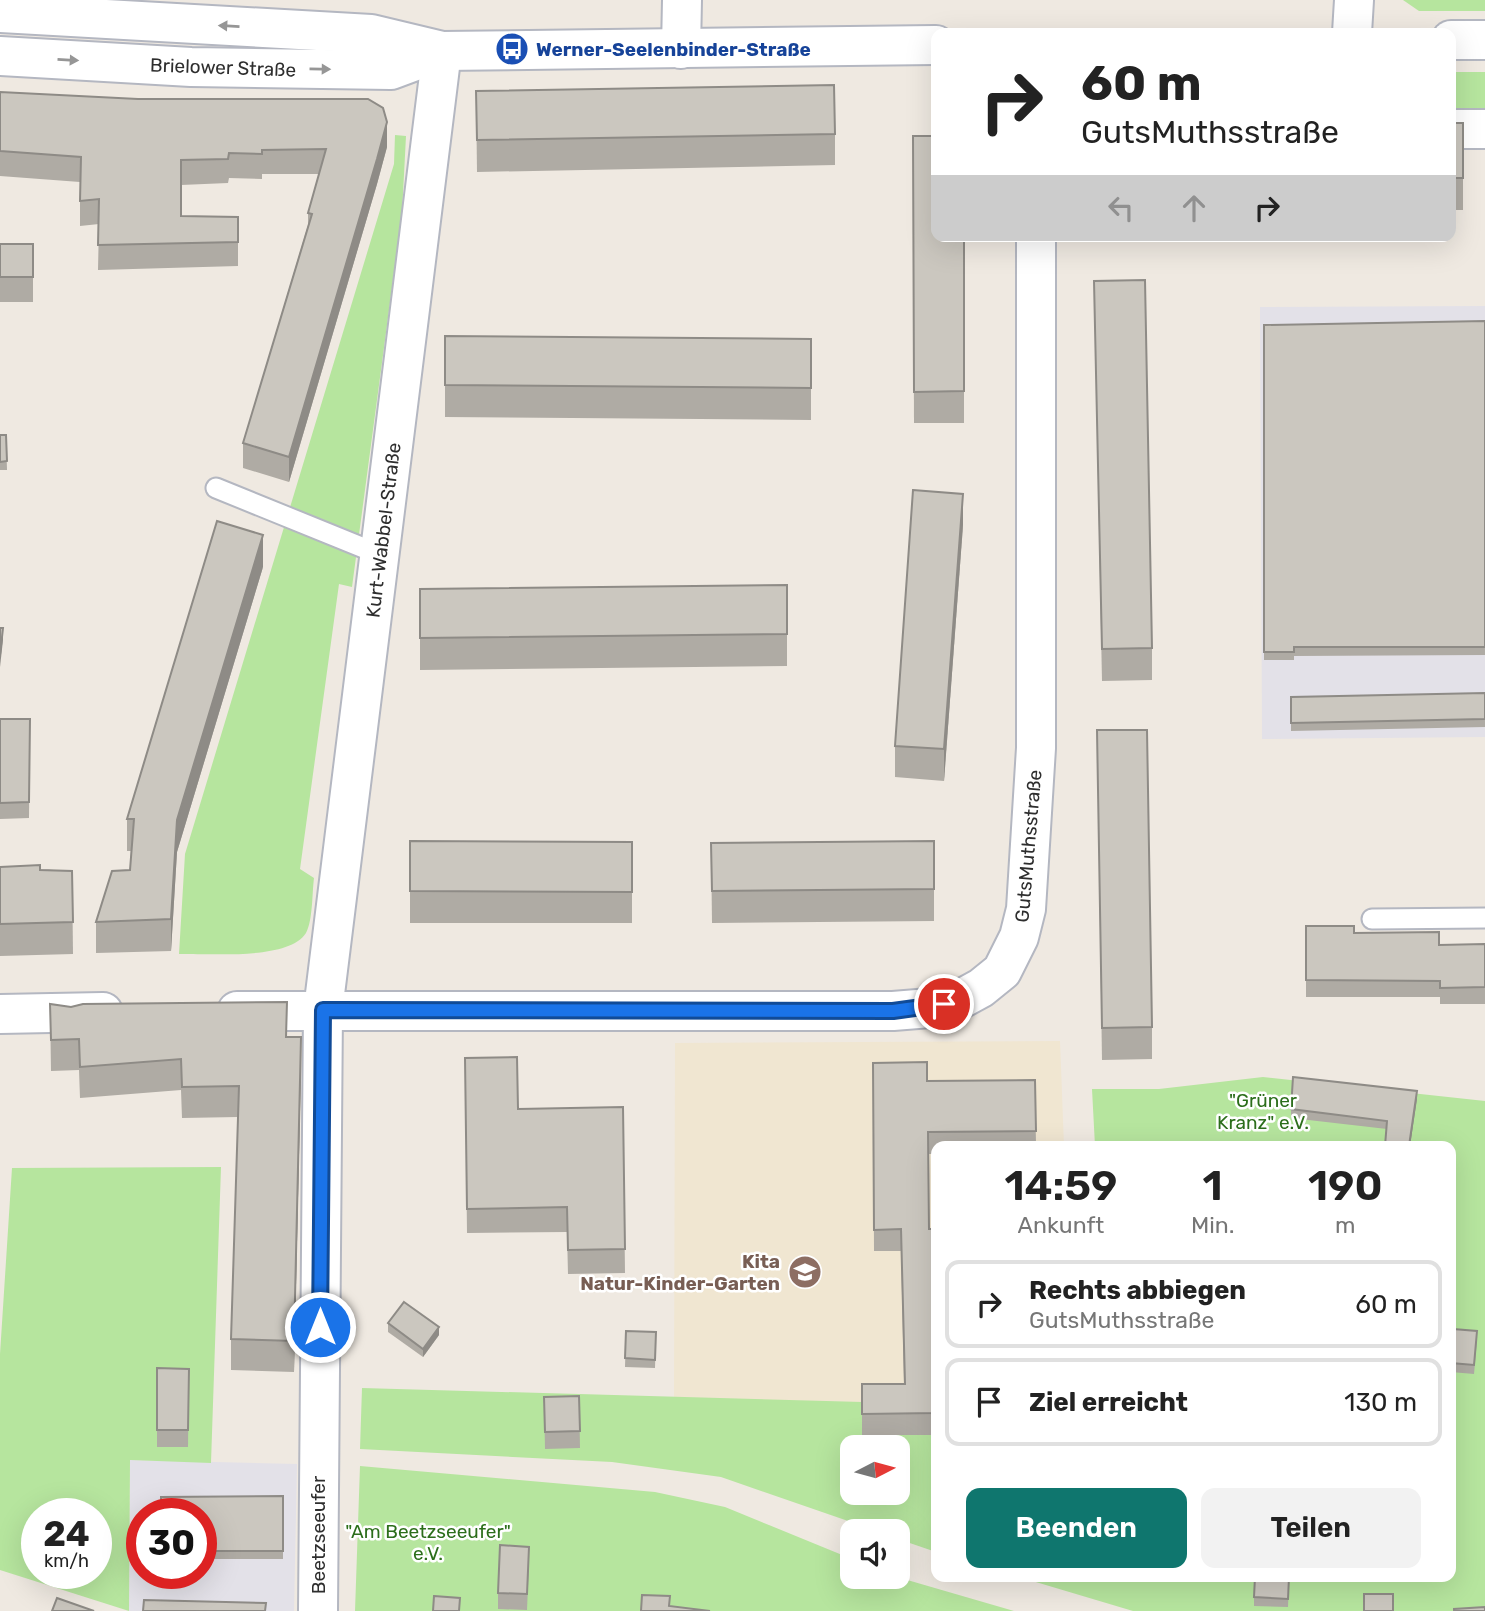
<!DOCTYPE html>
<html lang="de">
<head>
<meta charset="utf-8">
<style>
  :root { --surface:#fff; --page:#f2f2f2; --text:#222; --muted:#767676; --line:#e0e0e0; --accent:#0f766e }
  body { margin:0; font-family:Rubik,sans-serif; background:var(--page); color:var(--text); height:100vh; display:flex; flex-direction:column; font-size:26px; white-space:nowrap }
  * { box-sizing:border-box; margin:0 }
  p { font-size:23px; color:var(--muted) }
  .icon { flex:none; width:38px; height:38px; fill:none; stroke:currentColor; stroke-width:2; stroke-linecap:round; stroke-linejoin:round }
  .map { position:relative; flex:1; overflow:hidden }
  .side { position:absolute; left:931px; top:1141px; width:525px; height:441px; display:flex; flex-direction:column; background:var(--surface); border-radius:14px; box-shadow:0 7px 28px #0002 }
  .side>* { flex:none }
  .top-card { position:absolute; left:931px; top:28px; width:525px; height:214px; border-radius:14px; box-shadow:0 7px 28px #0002; background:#fff; color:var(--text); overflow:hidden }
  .needle { width:46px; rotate:84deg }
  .buttons { position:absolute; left:840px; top:1435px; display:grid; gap:14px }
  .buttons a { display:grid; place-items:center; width:70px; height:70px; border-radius:14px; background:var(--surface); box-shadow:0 7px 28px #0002; font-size:35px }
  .speed { position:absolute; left:21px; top:1498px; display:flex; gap:14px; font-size:35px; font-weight:700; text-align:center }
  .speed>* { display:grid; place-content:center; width:91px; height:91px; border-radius:50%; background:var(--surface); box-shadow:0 7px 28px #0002; line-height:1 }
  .speed small { font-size:18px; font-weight:400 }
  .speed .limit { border:10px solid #d22; background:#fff; color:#111 }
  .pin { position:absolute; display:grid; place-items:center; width:60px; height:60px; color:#fff; margin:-30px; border:4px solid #fff; border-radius:50%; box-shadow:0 2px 7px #0007 }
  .me { position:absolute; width:77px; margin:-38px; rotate:0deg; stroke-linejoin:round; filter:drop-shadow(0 0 5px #0008) }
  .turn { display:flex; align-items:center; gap:24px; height:147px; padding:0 35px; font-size:32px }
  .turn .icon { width:91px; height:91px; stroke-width:2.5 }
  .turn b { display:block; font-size:49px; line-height:60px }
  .lanes { display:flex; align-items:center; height:66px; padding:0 35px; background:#0003; justify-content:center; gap:35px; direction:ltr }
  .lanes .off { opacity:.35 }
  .eta { display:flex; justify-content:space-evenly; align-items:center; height:119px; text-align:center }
  .eta b { font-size:42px; font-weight:600; line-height:49px }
  .button { display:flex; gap:14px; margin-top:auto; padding:14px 35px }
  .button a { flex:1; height:80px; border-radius:14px; background:var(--accent); color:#fff; font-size:28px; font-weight:600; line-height:80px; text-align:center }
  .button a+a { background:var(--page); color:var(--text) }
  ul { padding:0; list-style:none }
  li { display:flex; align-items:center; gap:21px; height:88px; margin:0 14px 10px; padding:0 21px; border:4px solid var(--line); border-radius:14px }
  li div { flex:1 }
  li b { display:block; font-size:26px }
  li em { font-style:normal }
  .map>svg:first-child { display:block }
  .industrial { fill:#e3e1e8; fill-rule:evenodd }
  .education { fill:#f0e6d1 }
  .green { fill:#b6e59e; fill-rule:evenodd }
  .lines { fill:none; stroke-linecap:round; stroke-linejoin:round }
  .lane-casing { stroke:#b4b7c1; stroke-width:23 }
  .street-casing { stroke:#b4b7c1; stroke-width:42 }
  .secondary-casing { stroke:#b4b7c1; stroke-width:42 }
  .lane { stroke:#fff; stroke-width:19 }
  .street { stroke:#fff; stroke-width:38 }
  .secondary { stroke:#fff; stroke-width:38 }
  .wall { fill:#afaba4 }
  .shaded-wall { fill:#8e8b86 }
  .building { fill:#cbc7bf; stroke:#8e8b86; stroke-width:2 }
  .oneway { fill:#969696 }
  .route-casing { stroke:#114b97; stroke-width:18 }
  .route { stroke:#1a73e8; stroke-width:12 }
  .labels { text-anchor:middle; stroke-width:5; stroke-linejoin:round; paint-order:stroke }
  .transit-label { font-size:19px; font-weight:bold; fill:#164399; stroke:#fff; text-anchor:start }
  .street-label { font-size:19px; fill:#2e2e2e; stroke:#fff }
  .park-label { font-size:19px; fill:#2c6e1b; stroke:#fff }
  .education-label { font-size:19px; font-weight:bold; fill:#785e54; stroke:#fff; text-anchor:end }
</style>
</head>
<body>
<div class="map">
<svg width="1485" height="1611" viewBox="0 0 1485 1611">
  <rect width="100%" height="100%" fill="#efe9e1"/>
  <!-- industrial -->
  <g class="industrial">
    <polygon points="1485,306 1485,737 1262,739 1260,307"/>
    <path d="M 130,1460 L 297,1464 L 294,1611 L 129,1611 ZM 142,1514 L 201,1514 L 201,1573 L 142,1573 Z"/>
  </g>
  <!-- education -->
  <polygon class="education" points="1060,1041 1064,1146 936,1146 936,1404 674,1398 675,1043"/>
  <!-- green -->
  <g class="green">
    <polygon points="1403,0 1485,0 1485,11 1419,11"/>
    <rect x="1451" y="72" width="34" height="36"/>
    <path d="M 395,135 L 406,136 L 402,213 L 352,587 L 339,584 L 300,869 L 314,878 C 312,893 313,920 306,933 C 288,961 209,953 179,954 L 185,854 L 394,164 Z"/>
    <polygon points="1263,1077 1485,1101 1485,1611 1133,1611 1019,1577 1451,1577 1451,1146 1095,1146 1092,1089 1159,1089"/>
    <path d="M 221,1167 L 211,1463 L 130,1460 L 129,1611 L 0,1570 L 0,1354 L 12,1168 ZM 37,1514 L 96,1514 L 96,1573 L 37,1573 Z"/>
    <path d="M 362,1388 L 936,1404 L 936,1552 L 898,1539 L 898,1531 L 877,1531 L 721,1477 L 612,1462 L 360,1449 ZM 852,1447 L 898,1447 L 898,1493 L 852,1493 Z"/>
    <polygon points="360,1466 655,1492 725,1507 852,1559 852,1577 897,1577 1014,1611 355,1611"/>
  </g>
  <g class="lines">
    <defs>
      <g id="lane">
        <polyline points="216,488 381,555"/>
        <polyline points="1372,919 1485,918"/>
      </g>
      <g id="street">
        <polyline points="1352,33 1354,0"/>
        <polyline points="681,49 682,0"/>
        <polyline points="1451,129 1485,129"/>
        <polyline points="237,1011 893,1011 930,1008 959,1000 981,988 1002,971 1019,937 1026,909 1036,748 1036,236"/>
        <polyline points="0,1014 103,1012"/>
        <polyline points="318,1611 323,1010 442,51"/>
      </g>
      <g id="secondary">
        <polyline points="0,13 371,34 442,51 936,45"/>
        <polyline points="1451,40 1485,40"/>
        <polyline points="0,56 191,67 391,70 442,51"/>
      </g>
    </defs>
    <!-- lane casing -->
    <use href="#lane" class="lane-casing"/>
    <!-- street casing -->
    <use href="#street" class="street-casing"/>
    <!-- secondary casing -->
    <use href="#secondary" class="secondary-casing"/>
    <!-- lane -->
    <use href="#lane" class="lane"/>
    <!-- street -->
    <use href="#street" class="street"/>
    <!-- secondary -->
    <use href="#secondary" class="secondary"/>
  </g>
  <!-- wall -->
  <g class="wall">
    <polygon points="476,91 835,134 835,165 477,172"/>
    <polygon points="0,92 387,147 377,184 289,482 243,468 243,443 308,225 308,213 319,174 262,174 262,179 229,178 228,183 181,185 181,216 238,217 238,266 98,270 99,224 80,226 80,182 0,176"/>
    <rect x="1451" y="123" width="12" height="87"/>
    <polygon points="913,136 964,236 964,423 914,423"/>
    <rect x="0" y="244" width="33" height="58"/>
    <polygon points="1094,281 1152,648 1152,680 1102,681"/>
    <polygon points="1485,321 1485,655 1294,656 1294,660 1264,660 1264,325"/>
    <polygon points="445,336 811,339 811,420 445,417"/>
    <polygon points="0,435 6,435 7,470 0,470"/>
    <polygon points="963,525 944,781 895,777 895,746"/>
    <polygon points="263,567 177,852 171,951 96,953 96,922 130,870 131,851 127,851 127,819"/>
    <polygon points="787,585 787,666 420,670 420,589"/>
    <polygon points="1485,693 1485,727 1291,731 1291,697"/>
    <polygon points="0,719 30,719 29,818 0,819"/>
    <polygon points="1097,730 1152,1027 1152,1059 1102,1060"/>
    <polygon points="410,841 632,842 632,923 410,923"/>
    <polygon points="934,841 934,921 712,923 711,843"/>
    <polygon points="0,867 72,871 73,954 0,956"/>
    <polygon points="1306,926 1439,945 1485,944 1485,1004 1440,1004 1440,997 1306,997"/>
    <polygon points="50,1004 287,1037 301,1068 294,1372 231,1370 231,1339 238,1117 182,1118 181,1090 80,1098 79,1070 51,1071"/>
    <polygon points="465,1058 518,1109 623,1107 625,1273 568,1274 567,1232 467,1233"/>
    <polygon points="873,1063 927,1081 1035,1080 1036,1146 936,1146 936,1154 928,1154 929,1229 936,1229 936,1435 862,1435 862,1384 904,1384 901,1251 874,1251"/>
    <polygon points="1417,1099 1387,1129 1291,1118 1291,1109"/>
    <polygon points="388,1323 439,1335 423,1357 388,1332"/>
    <polygon points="626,1331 656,1332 655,1368 625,1367"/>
    <polygon points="1477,1340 1474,1374 1451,1372 1451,1350"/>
    <polygon points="157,1368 189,1369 188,1447 157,1447"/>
    <polygon points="579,1396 580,1448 545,1449 544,1397"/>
    <polygon points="283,1496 283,1559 201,1559 201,1514"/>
    <polygon points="529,1563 527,1610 498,1609 498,1593"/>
    <polygon points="1289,1577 1288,1607 1254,1606 1254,1597"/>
  </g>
  <!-- shaded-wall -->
  <g class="shaded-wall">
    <polygon points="387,122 387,147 377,184 289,482 289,457"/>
    <polygon points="963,494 963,525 944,781 944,749"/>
    <polygon points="263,535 263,567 177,852 171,951 171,919 177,820"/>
    <polygon points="3,628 3,640 0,667 0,655"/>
    <polygon points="301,1037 301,1068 294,1372 294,1341"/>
    <polygon points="1417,1091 1417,1099 1410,1146 1409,1146"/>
    <polygon points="439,1327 439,1335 423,1357 423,1349"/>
  </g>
  <!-- building -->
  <g class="building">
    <polygon points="834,85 835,134 477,140 476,91"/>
    <polygon points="0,92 138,99 368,99 383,108 387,122 377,159 289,457 243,443 312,214 308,213 326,149 262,150 262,154 229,153 228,159 181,160 181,216 238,217 238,242 98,245 99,199 80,201 81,157 0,151"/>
    <rect x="1451" y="123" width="12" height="55"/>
    <polygon points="913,136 936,136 936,236 964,236 964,391 914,392"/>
    <rect x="0" y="244" width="33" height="33"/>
    <polygon points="1145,280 1152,648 1102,649 1094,281"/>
    <polygon points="1485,321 1485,647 1294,647 1294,652 1264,652 1264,325"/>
    <polygon points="445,336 811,339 811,388 445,385"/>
    <polygon points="0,435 6,435 7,461 0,462"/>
    <polygon points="913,490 963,494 944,749 895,746"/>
    <polygon points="217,521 263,535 177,820 171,919 96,922 112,871 130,870 134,819 127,819"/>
    <polygon points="787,585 787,634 420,638 420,589"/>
    <polygon points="0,628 3,628 0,655"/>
    <polygon points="1485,693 1485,719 1291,723 1291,697"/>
    <polygon points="0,719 30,719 29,802 0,803"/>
    <polygon points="1097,730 1147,730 1152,1027 1102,1028"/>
    <polygon points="410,841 632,842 632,892 410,891"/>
    <polygon points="934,841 934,889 712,891 711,843"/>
    <polygon points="40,865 40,870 72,871 73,922 0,924 0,867"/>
    <polygon points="1306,926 1354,926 1354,933 1439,932 1439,945 1485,944 1485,987 1440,988 1440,981 1306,980"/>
    <polygon points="287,1002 286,1037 301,1037 294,1341 231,1339 239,1086 182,1087 181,1059 80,1067 79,1039 51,1040 50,1004 71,1007 83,1004"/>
    <polygon points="517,1057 518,1109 623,1107 625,1249 568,1250 567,1207 467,1209 465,1058"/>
    <polygon points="927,1062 927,1081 1035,1080 1036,1131 928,1132 929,1229 936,1229 936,1413 862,1414 862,1384 905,1384 901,1229 874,1230 873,1063"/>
    <polygon points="1293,1077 1417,1091 1409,1146 1385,1146 1387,1121 1291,1109"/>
    <polygon points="404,1302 439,1327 423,1349 388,1323"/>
    <polygon points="1453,1329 1477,1331 1474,1365 1451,1363"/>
    <polygon points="626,1331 656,1332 655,1360 625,1358"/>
    <polygon points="157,1368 189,1369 188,1430 157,1430"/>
    <polygon points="579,1396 580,1431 545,1432 544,1397"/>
    <polygon points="283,1496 283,1551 201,1551 201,1514 161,1514 161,1497"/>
    <polygon points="500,1545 529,1547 527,1594 498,1593"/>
    <polygon points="1255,1577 1289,1577 1288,1599 1254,1597"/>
    <rect x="1364" y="1594" width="29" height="17"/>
    <polygon points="642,1595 670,1596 669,1606 710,1611 641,1611"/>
    <polygon points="434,1596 460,1598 459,1611 433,1611"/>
    <polygon points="57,1598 94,1611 52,1611"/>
    <polygon points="144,1600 266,1603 265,1611 143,1611"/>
    <polygon points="1485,1607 1485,1611 1454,1611 1454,1609"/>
  </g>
  <!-- one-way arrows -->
  <defs><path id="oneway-solid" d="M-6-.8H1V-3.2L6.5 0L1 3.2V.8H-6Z" transform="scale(1.75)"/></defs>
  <g class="oneway">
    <use href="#oneway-solid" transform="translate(229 26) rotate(-177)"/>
    <use href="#oneway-solid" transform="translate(68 60) rotate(3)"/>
    <use href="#oneway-solid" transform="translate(320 69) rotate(1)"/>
  </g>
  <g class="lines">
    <defs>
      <polyline id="route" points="320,1327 323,1010 893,1011 944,1004"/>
    </defs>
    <!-- route casing -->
    <use href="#route" class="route-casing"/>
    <!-- route -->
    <use href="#route" class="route"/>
  </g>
  <!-- icons -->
  <defs>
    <symbol id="bus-disc" viewBox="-11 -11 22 22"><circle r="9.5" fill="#1a4fb4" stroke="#fff"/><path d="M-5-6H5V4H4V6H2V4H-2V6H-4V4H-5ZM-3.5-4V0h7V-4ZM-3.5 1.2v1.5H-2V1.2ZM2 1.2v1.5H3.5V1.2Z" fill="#fff"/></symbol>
    <symbol id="school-disc" viewBox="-11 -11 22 22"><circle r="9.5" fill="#8d6e63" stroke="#fff"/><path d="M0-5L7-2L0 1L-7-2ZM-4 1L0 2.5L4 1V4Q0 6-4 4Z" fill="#fff"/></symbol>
  </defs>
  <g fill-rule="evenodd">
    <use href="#bus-disc" x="493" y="30" width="38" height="38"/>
    <use href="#school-disc" x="786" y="1253" width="38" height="38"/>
  </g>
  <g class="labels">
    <!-- transit labels -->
    <g class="transit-label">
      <text x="536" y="56">Werner-Seelenbinder-Straße</text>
    </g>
    <!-- street labels -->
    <g class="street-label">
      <text transform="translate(223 67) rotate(2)" y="7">Brielower Straße</text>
      <text transform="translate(383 530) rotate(-83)" y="7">Kurt-Wabbel-Straße</text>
      <text transform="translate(1028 846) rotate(-85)" y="7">GutsMuthsstraße</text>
      <text transform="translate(318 1535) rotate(-90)" y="7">Beetzseeufer</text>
    </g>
    <!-- park labels -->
    <g class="park-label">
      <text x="1263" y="1107">"Grüner<tspan x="1263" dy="22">Kranz" e.V.</tspan></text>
      <text x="428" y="1538">"Am Beetzseeufer"<tspan x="428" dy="22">e.V.</tspan></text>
    </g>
    <!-- education labels -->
    <g class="education-label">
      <text x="780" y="1268">Kita<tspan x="780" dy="22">Natur-Kinder-Garten</tspan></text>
    </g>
  </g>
</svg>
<div class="buttons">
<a><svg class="needle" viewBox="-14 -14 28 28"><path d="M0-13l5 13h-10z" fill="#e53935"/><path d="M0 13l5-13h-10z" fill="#767676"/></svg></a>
<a><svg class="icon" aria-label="sound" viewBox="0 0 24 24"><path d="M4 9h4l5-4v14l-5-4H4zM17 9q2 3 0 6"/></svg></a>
</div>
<div class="speed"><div>24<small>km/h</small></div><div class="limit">30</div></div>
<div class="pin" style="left:944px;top:1004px;background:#d93025"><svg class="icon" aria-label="arrive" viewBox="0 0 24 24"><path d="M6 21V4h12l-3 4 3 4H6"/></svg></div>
<svg class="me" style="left:320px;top:1327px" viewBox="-20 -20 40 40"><circle r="17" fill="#1a73e8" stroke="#fff" stroke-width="3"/><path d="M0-11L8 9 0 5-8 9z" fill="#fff"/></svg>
<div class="top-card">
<div class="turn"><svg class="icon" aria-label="right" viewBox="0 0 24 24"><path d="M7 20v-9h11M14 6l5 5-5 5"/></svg><div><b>60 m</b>GutsMuthsstraße</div></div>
<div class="lanes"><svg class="icon off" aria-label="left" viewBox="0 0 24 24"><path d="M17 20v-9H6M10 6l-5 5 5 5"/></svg><svg class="icon off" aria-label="ahead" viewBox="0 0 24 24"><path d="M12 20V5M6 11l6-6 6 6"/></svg><svg class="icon" aria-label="right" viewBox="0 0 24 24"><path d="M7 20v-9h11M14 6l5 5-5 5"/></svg></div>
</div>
<section class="side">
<div class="eta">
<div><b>14:59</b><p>Ankunft</p></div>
<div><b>1</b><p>Min.</p></div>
<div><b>190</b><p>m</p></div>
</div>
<ul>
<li><svg class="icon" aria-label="right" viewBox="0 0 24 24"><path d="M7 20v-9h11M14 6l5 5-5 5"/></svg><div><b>Rechts abbiegen</b><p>GutsMuthsstraße</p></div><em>60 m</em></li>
<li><svg class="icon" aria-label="arrive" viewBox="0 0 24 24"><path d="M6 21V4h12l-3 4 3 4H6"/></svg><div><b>Ziel erreicht</b></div><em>130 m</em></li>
</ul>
<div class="button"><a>Beenden</a><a>Teilen</a></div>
</section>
</div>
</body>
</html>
